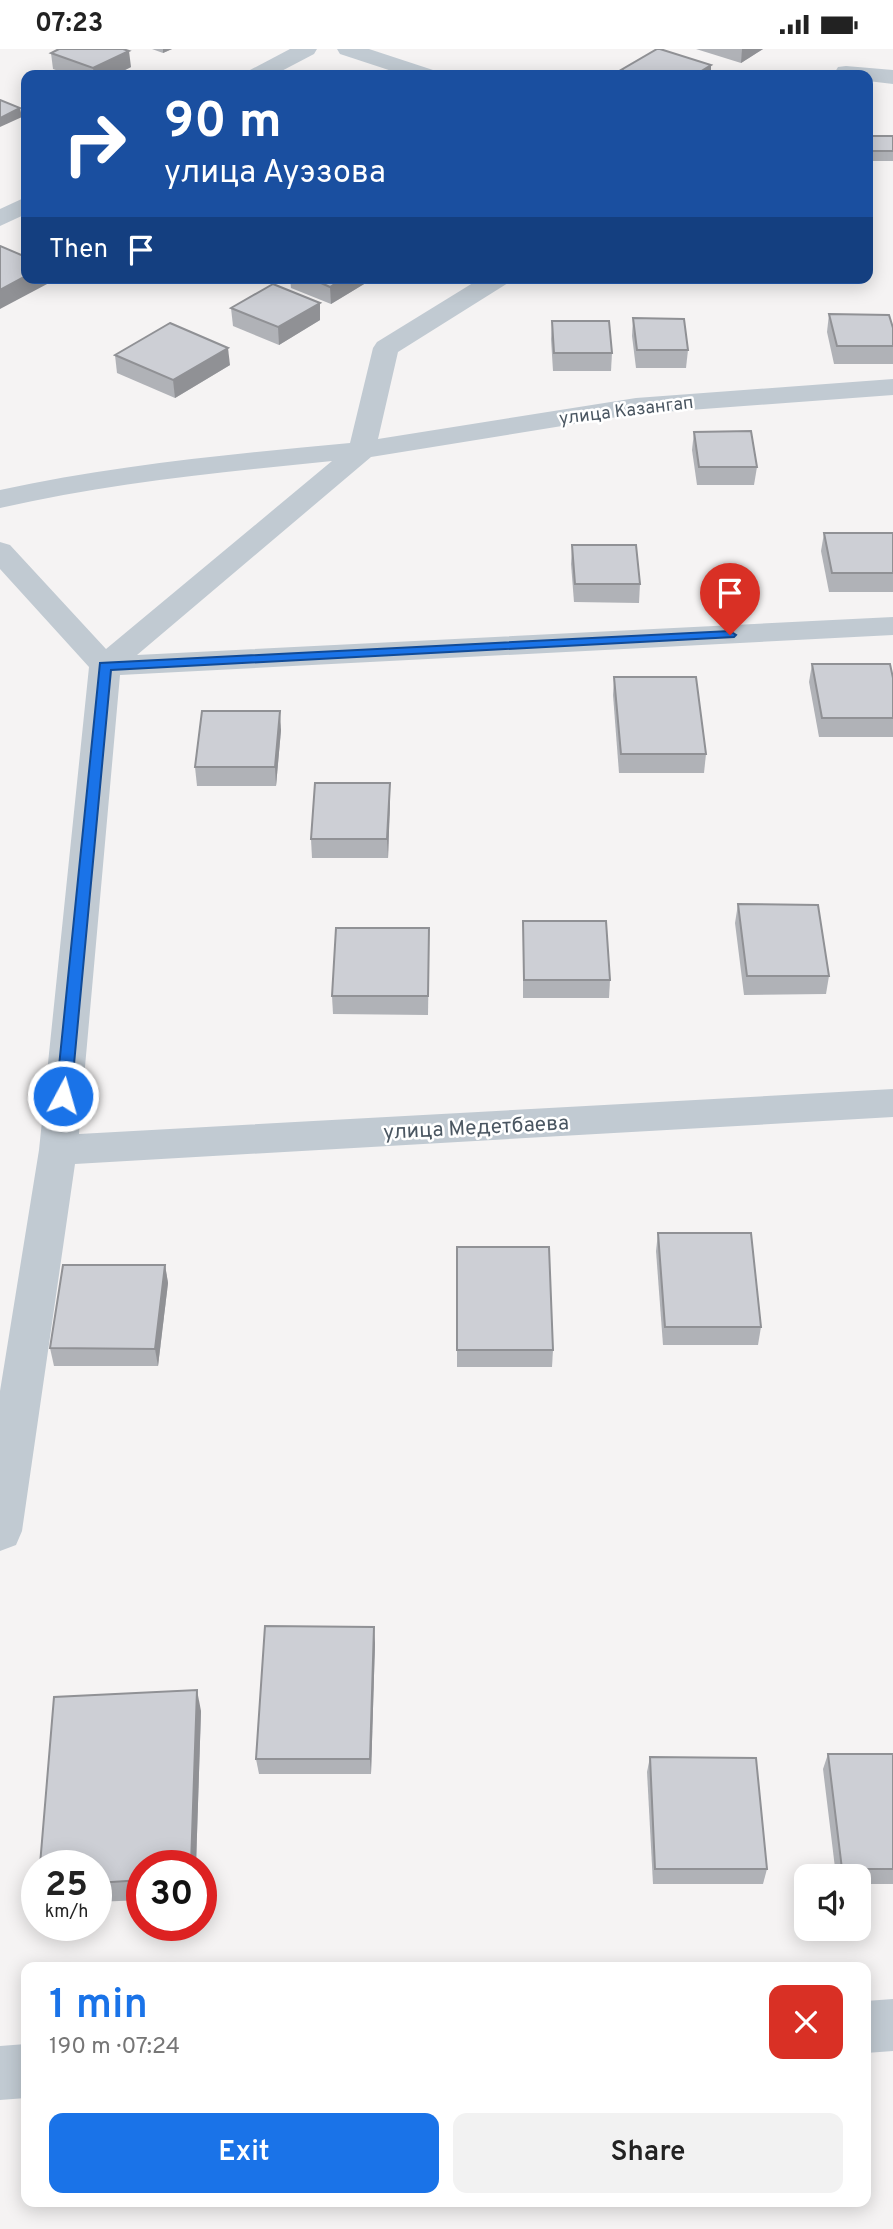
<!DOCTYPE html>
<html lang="en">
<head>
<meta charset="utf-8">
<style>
  :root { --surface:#fff; --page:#f2f2f2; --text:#222; --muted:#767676; --accent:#1a73e8 }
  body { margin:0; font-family:Overpass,sans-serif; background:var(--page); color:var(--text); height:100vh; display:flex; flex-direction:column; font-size:26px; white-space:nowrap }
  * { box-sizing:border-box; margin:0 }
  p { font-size:23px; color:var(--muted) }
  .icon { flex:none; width:38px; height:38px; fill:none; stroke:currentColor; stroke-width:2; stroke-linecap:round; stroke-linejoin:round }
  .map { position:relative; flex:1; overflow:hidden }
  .side { position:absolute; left:21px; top:1913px; width:850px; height:245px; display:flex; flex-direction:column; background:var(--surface); border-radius:14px; box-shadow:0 4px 18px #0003 }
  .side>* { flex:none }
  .top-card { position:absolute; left:21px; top:21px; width:852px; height:214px; border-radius:14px; box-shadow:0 4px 18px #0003; background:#1a4fa0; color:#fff; overflow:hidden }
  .tools { position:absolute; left:794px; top:1815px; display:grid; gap:14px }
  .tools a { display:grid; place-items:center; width:77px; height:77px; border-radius:14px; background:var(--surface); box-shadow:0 4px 18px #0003; font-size:35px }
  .speed { position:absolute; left:21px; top:1801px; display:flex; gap:14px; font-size:35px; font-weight:700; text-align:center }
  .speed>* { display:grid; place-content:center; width:91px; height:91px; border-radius:50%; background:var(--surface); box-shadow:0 4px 18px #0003; line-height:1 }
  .speed small { font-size:18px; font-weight:400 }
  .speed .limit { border:10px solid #d22; background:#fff; color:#111 }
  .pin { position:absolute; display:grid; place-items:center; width:60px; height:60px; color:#fff; margin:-72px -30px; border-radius:50% 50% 50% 0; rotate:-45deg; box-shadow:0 0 7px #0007 }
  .pin .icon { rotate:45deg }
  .me { position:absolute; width:77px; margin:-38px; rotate:6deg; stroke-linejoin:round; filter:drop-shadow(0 0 5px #0008) }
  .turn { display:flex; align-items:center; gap:24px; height:147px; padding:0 28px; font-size:32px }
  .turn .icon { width:91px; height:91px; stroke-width:2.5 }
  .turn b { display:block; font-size:49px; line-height:60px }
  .then { display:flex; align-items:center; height:66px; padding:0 28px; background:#0003; gap:14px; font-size:26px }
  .round { display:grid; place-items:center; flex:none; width:74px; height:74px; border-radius:14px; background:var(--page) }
  .headline { display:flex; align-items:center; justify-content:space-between; height:119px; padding:0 28px }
  h1 { font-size:42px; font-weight:600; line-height:52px; color:var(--accent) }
  .cta { display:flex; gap:14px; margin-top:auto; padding:14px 28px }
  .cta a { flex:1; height:80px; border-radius:14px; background:var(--accent); color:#fff; font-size:28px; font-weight:600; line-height:80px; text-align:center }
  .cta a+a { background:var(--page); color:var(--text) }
  .status { display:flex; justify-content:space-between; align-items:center; height:49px; padding:0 35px; background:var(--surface); direction:ltr }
  .status svg { height:19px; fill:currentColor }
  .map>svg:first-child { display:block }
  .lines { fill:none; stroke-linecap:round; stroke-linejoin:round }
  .street { fill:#c1cad2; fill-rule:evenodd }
  .wall { fill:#b0b2b7 }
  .shaded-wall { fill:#909195 }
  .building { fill:#cdcfd5; stroke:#909195; stroke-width:2 }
  .route { fill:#1a73e8; stroke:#114b97; stroke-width:2 }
  .labels { text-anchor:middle; stroke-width:5; stroke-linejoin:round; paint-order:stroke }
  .far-street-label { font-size:18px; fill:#4a5661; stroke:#fff }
  .street-label { font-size:21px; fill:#4a5661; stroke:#fff }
</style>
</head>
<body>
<div class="status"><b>07:23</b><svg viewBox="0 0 49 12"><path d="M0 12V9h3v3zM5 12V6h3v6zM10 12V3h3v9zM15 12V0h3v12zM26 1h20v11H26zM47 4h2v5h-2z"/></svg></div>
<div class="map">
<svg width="893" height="2180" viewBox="0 0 893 2180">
  <rect width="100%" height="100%" fill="#f5f3f3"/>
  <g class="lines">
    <!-- street -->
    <g class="street">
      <polygon points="290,0 317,0 314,5 274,26 247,26 250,21"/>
      <polygon points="337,0 369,0 433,21 436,26 404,26 340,5"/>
      <polygon points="846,17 893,21 893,35 868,32 868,26 837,26 835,23 838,18"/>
      <polygon points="26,148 26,165 0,177 0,160"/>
      <path d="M 481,229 L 511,229 L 508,234 L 398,303 L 378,390 L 636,349 L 893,330 L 893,346 L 636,365 L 371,408 L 137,606 L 893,568 L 893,586 L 120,626 L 79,1085 L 893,1040 L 893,1068 L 75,1115 L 22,1482 L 16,1496 L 0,1502 L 0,1342 L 39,1101 L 89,618 L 0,520 L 0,493 L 10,496 L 106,600 L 332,412 C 221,423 109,434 0,459 L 0,441 C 115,416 233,405 350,394 L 373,299 L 377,293 Z"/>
      <polygon points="893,1950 893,2002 866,2004 866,1952"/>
      <polygon points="26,1995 26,2049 0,2051 0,1997"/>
    </g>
  </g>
  <!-- wall -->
  <g class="wall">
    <polygon points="152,0 172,0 163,4"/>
    <polygon points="696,0 763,0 741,14"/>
    <polygon points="51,4 131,18 115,26 70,26 53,20"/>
    <polygon points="621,21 711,26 620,26"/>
    <rect x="868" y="87" width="25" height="25"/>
    <polygon points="290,229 374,229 331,255 291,239"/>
    <polygon points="320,254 320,271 279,296 233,277 231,259"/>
    <polygon points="829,265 893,279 893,315 834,315 827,283"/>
    <polygon points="633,269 688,301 686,319 636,319 632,287"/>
    <polygon points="552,272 612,304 611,322 553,322 551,290"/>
    <polygon points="115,306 230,316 175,349 117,324"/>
    <polygon points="694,383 757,418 754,436 697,436 692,401"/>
    <polygon points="824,484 893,484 893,543 829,543 821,502"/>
    <polygon points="572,496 640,535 639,554 574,553 571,515"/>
    <polygon points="812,615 893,629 893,688 819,688 809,633"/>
    <polygon points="614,628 706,705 704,724 619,724 613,646"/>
    <polygon points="281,681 276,737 197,737 195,718"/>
    <polygon points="390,753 388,809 312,809 311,790"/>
    <polygon points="738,855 829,927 826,945 744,946 735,874"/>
    <polygon points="523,872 610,931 609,949 523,949"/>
    <polygon points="429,898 428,966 333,965 332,947"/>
    <polygon points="658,1184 761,1278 758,1296 663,1296 656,1202"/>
    <polygon points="457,1198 553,1301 552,1318 457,1318"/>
    <polygon points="165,1216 168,1234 158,1317 54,1317 50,1299"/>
    <polygon points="375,1594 371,1725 259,1725 256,1710"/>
    <polygon points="201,1662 196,1816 142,1816 142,1851 96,1853 96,1816"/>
    <polygon points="828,1705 893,1705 893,1835 859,1835 859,1827 836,1827 823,1720"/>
    <polygon points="650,1708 767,1820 763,1835 653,1835 647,1723"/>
  </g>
  <!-- shaded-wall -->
  <g class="shaded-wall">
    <polygon points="163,0 172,0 163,4"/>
    <polygon points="742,0 763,0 741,14"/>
    <polygon points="129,2 131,18 115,26 94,26 93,19"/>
    <polygon points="711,16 711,26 695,26"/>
    <polygon points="20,59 22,68 0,78 0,69"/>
    <polygon points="26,227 26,229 48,229 49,234 0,260 0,241"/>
    <polygon points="344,229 374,229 331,255 330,238"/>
    <polygon points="320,254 320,271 279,296 278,278"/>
    <polygon points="228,299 230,316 175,349 173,331"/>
    <polygon points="280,662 281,681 276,737 275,718"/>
    <polygon points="390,734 390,753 388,809 387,790"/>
    <polygon points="165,1216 168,1234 158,1317 155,1300"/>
    <polygon points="374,1578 375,1594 371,1725 370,1710"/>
    <polygon points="197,1641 201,1662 196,1816 191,1816"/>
  </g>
  <!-- building -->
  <g class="building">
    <polygon points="59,0 123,0 129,2 93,19 51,4"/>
    <polygon points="657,0 660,0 711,16 695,26 637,26 621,21"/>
    <polygon points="0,51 20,59 0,69"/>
    <rect x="868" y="87" width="25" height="15"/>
    <polygon points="0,197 26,208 26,227 0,241"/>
    <polygon points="310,229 344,229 330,238"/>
    <polygon points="273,235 320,254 278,278 231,259"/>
    <polygon points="829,265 889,266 893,279 893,297 837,297"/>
    <polygon points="633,269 684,270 688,301 637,301"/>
    <polygon points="552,272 609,272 612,304 554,304"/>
    <polygon points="170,274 228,299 173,331 115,306"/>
    <polygon points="751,382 757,418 699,418 694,383"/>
    <polygon points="824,484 893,484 893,524 832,524"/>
    <polygon points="572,496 636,496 640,535 575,535"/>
    <polygon points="812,615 890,615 893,629 893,669 822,669"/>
    <polygon points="614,628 696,628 706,705 621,705"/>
    <polygon points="202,662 280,662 275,718 195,718"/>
    <polygon points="315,734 390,734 387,790 311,790"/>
    <polygon points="738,855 818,856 829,927 747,927"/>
    <polygon points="523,872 606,872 610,931 524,931"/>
    <polygon points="336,879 429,879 428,947 332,947"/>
    <polygon points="658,1184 751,1184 761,1278 665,1278"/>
    <polygon points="457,1198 549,1198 553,1301 457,1301"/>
    <polygon points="63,1216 165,1216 155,1300 50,1299"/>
    <polygon points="265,1577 374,1578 370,1710 256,1710"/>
    <polygon points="197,1641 191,1816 142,1816 142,1831 96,1834 96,1816 40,1816 54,1648"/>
    <polygon points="828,1705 893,1705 893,1820 842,1820"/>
    <polygon points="650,1708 756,1709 767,1820 655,1820"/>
  </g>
  <!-- route -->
  <polygon class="route" points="730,582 736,586 734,588 111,621 71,1047 63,1053 58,1051 56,1047 100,614"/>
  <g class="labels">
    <!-- far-street labels -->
    <g class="far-street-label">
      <text transform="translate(626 361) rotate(-7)" y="6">улица Казангап</text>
    </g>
    <!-- street labels -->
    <g class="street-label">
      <text transform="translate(476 1078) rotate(-3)" y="7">улица Медетбаева</text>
    </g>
  </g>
</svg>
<div class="tools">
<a><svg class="icon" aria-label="sound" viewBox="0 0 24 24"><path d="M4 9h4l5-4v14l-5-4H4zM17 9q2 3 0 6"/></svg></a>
</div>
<div class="speed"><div>25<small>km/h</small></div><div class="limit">30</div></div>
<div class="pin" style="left:730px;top:586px;background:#d93025"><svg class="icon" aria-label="arrive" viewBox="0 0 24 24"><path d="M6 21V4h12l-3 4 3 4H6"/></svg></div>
<svg class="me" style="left:63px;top:1047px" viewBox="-20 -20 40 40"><circle r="17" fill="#1a73e8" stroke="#fff" stroke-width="3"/><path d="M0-11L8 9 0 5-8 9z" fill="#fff"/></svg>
<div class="top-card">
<div class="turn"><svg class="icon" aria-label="right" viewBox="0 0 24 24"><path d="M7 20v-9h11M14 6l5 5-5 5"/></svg><div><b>90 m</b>улица Ауэзова</div></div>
<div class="then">Then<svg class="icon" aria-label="arrive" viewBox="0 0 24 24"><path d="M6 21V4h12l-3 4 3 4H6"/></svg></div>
</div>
<section class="side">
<div class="headline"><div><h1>1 min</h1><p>190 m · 07:24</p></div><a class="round" style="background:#d93025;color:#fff"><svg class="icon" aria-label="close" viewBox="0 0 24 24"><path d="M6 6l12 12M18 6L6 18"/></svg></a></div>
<div class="cta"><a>Exit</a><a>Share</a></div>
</section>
</div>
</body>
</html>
